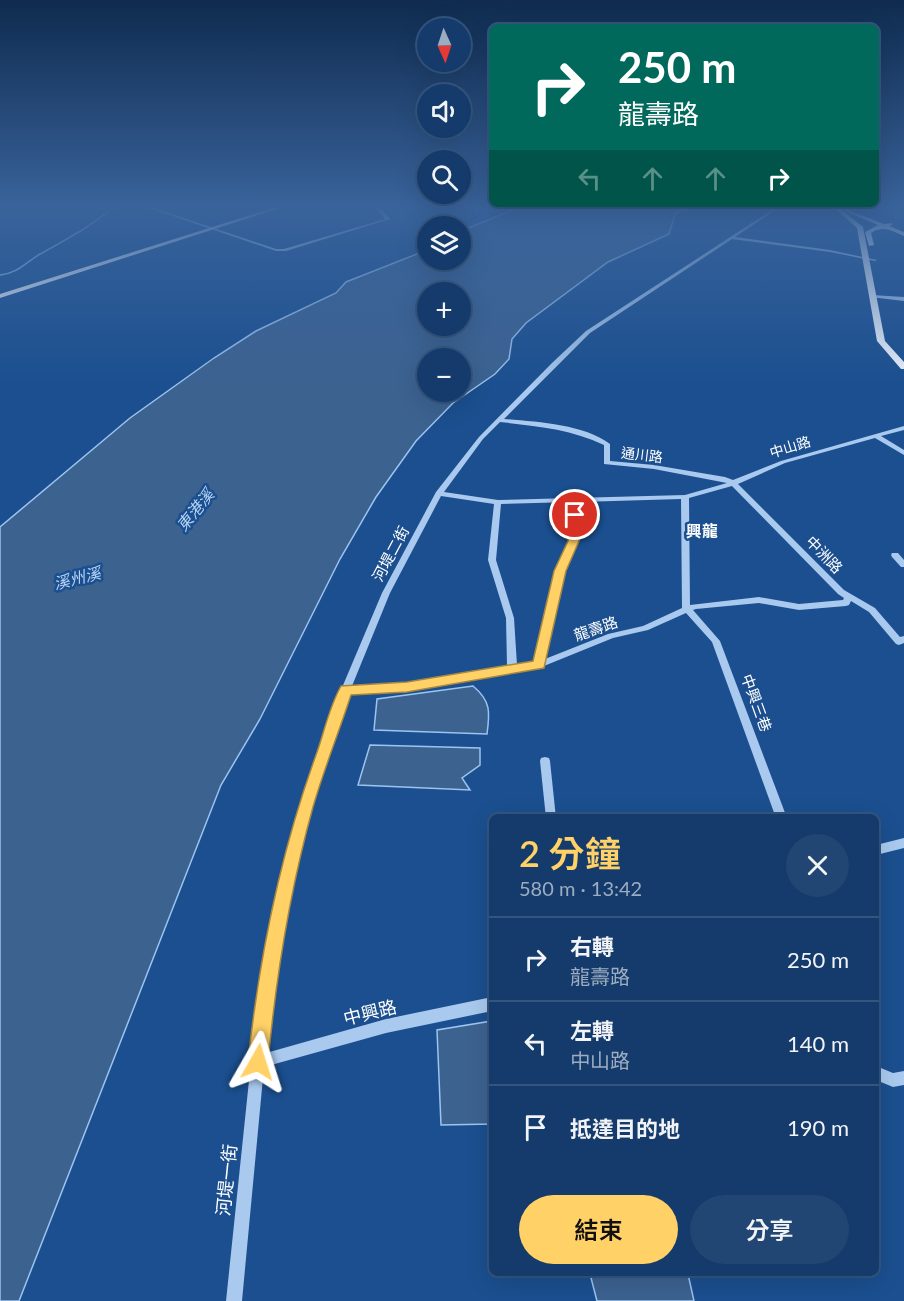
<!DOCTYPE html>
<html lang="zh-TW">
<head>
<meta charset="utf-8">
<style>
  :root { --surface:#143b6b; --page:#214673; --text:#f1f3f6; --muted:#9dadc1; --line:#33557e; --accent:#ffd166 }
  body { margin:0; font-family:Lato,"Noto Sans TC",sans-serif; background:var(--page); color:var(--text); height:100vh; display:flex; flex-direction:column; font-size:22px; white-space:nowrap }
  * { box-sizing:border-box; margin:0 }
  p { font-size:20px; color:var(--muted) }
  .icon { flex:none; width:33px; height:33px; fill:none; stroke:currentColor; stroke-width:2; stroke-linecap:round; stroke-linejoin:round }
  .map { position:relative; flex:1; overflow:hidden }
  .panel { position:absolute; left:489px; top:814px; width:390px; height:462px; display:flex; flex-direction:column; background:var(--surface); border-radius:9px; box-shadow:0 6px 24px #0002,0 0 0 2px var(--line) }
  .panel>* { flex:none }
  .guide { position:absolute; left:489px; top:24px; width:390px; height:183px; border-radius:9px; box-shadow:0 6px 24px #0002,0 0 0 2px var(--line); background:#00695c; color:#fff; overflow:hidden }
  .needle { width:39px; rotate:177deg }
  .controls { position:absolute; left:417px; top:18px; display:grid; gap:12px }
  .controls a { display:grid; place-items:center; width:54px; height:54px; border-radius:50%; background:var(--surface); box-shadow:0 6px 24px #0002,0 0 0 2px var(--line); font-size:30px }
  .pin { position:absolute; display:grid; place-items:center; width:51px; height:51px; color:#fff; margin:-26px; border:3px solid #fff; border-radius:50%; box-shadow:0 2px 6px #0007 }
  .me { position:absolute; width:66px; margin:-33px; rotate:6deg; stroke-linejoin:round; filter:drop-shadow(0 0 4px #0008) }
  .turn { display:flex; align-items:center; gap:21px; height:126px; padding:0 30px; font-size:27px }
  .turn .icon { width:78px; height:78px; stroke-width:2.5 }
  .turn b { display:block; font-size:42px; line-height:51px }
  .lanes { display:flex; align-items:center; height:57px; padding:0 30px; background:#0003; justify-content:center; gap:30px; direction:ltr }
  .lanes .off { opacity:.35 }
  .round { display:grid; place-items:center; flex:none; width:63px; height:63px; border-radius:32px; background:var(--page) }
  .head { display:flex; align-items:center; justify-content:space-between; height:102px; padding:0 30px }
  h1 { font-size:36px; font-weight:600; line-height:45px; color:var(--accent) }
  .button { display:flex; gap:12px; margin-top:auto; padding:12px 30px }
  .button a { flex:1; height:69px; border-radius:36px; background:var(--accent); color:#111; font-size:24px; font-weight:600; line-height:69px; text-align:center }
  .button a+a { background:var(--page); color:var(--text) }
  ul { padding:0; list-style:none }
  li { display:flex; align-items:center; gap:18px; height:84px; padding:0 30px; border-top:2px solid var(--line) }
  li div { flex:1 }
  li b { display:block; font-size:22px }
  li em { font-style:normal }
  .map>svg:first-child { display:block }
  .water { fill:#3c6290; stroke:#9cc4f0; stroke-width:1.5; fill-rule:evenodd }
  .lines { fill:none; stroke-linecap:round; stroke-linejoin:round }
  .stream { stroke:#9cc4f0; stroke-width:1.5 }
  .minor { fill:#a9c9ee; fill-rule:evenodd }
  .major { fill:#f0f6ff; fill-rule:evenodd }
  .route { fill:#ffd166; stroke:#a68842; stroke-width:1.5 }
  .labels { text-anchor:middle; stroke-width:5; stroke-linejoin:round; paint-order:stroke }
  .far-street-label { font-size:14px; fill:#fff; stroke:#1b4f8f }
  .street-label { font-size:15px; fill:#fff; stroke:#1b4f8f }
  .water-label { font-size:16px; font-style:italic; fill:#b5d3f5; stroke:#1b4f8f }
  .neighbourhood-label { font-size:16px; font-weight:bold; fill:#fff; stroke:#1b4f8f }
  .near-street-label { font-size:18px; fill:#fff; stroke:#1b4f8f }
</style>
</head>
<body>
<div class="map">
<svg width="904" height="1301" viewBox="0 0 904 1301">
  <rect width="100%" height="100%" fill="#1b4f8f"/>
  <!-- water -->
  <g class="water">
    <path d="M 522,206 L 692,206 L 675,214 L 669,234 L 608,262 L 526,323 L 512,339 L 509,359 L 495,374 L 453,403 L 416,441 L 376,497 L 340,559 L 260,719 L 221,785 L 19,1301 L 0,1301 L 0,527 L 130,418 L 214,358 L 256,331 L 336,293 L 346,282 L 427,250 L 428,260 L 460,260 L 461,231 ZM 460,292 L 460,326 L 428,326 L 428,292 ZM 428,358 L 460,358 L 460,392 L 428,392 Z"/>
    <path d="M 473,686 C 491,701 490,712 487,734 L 374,730 L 377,699 Z"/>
    <polygon points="370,745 480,748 480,765 462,778 470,790 358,785"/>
    <polygon points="492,1021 492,1124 441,1125 437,1030"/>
    <polygon points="590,1274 688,1274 694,1301 597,1301"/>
  </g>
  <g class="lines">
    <!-- stream -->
    <path class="stream" d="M 0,275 C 18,273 25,263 40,254 C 67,239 91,227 114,206"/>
    <!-- minor -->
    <g class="minor">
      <polygon points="143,206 148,206 276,249 284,249 385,219 374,206 378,206 390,219 286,251 276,251"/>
      <polygon points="262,206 267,206 274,208 272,209"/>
      <path d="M 778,206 L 782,206 L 735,237 L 830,250 L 877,260 L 875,261 L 830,252 L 732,239 L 590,333 L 504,419 C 537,422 583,424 610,444 L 610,461 L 654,465 L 725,477 L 733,480 L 781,461 L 904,426 L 904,430 L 881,436 L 904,450 L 904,455 L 875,438 L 785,463 L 738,484 L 844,590 L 875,608 L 900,637 L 904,636 L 904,643 L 899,645 L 896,644 L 869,612 L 851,601 L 849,605 L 846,606 L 799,610 L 759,603 L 696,609 L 693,610 L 720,641 L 787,818 L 776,818 L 712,642 L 686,613 L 648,630 L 613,638 L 539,668 L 407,690 L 350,693 C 337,731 323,768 311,806 C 288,886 274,970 266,1053 L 386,1019 L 492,997 L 492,1011 L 386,1033 L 264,1067 L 242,1301 L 226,1301 L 257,1004 L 279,887 L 301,806 L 341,690 L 382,593 L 436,492 L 479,437 L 552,363 L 586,331 ZM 500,422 C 536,426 571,429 604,445 L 604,464 L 654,469 L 727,483 L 685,495 L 498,500 L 444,492 L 483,439 ZM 732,486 L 838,594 L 844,598 L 843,600 L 799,604 L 759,597 L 690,605 L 689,498 ZM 441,496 L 494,504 L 488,560 L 506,618 L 507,666 L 407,684 L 352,686 L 390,593 ZM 681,499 L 682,608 L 643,626 L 608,634 L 545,659 L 564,571 L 578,541 L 580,502 ZM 572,502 L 570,541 L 556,571 L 535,662 L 517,665 L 514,618 L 496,560 L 501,504 Z"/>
      <polygon points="872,295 904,297 904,301 870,297 870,296"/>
      <polygon points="892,553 898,553 904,560 904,567 901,567 892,557 891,555"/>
      <polygon points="545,757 549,758 550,761 556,818 546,818 540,761 541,758"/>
      <polygon points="904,838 904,848 876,855 876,845"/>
      <polygon points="876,1066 893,1073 904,1071 904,1085 893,1087 876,1080"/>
    </g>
    <!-- major -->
    <g class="major">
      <polygon points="279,206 286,206 0,298 0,294"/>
      <polygon points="832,206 837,206 863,227 885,341 904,362 904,369 901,369 877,341 857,228"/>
      <path d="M 845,209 L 884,224 L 892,223 L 892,225 L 889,226 L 904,232 L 904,236 C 891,231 884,225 871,233 L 874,245 L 869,246 L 865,232 L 878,225 L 845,211 Z"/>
    </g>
  </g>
  <!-- sky -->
  <linearGradient id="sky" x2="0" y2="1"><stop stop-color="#0f2b4f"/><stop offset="0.53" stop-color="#39639b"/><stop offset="1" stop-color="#39639b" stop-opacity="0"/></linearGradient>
  <rect width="904" height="388" fill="url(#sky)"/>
  <!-- route -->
  <path class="route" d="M 575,512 L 581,515 L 579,541 L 566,571 L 544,668 L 407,692 L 351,695 C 339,732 324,769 313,807 C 290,890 276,977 268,1062 L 265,1070 L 258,1073 L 251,1070 L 248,1062 C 259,958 280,854 316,755 C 324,733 329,707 341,686 L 407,682 L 533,661 L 554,571 L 568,541 L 570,515 Z"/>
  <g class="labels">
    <!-- far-street labels -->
    <g class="far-street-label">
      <text transform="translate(790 447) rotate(-17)" y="5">中山路</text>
      <text transform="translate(642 455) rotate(7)" y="5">通川路</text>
    </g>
    <!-- street labels -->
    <g class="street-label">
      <text transform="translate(391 554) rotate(-62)" y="5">河堤二街</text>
      <text transform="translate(824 555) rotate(46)" y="5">中洲路</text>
      <text transform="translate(596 629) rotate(-19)" y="5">龍壽路</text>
      <text transform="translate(756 703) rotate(70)" y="5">中興三巷</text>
    </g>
    <!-- water labels -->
    <g class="water-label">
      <text transform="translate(195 510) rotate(-51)" y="6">東港溪</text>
      <text transform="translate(77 578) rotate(-14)" y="6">溪州溪</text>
    </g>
    <!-- neighbourhood labels -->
    <g class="neighbourhood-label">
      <text x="702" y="537">興龍</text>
    </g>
    <!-- near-street labels -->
    <g class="near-street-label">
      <text transform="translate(370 1013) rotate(-14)" y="6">中興路</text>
      <text transform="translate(227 1180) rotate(-84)" y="6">河堤一街</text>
    </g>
  </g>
</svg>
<div class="controls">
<a><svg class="needle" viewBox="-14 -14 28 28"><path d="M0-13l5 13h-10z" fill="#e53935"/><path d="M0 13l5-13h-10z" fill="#9dadc1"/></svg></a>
<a><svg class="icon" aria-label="sound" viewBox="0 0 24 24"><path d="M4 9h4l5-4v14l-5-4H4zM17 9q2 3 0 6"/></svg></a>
<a><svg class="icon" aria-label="search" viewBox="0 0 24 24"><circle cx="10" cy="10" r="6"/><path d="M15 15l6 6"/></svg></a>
<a><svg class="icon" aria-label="layers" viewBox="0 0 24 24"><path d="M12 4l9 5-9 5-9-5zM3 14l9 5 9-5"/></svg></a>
<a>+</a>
<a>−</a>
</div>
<div class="pin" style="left:575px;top:515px;background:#d93025"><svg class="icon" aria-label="arrive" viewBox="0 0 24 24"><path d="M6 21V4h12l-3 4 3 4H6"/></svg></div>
<svg class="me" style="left:258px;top:1062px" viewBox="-20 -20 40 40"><path d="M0-17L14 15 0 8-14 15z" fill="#ffd166" stroke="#fff" stroke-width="4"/></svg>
<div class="guide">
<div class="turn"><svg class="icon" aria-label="right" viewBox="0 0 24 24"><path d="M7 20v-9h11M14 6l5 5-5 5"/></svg><div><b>250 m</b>龍壽路</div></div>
<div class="lanes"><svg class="icon off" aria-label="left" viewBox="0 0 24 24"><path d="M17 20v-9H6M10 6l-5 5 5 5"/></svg><svg class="icon off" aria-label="ahead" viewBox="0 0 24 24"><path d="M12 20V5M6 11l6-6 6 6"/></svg><svg class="icon off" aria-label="ahead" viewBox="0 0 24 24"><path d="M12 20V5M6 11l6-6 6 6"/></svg><svg class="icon" aria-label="right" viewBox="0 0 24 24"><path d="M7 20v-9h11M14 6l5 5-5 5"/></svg></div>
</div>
<section class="panel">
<div class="head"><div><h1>2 分鐘</h1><p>580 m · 13:42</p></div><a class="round"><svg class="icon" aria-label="close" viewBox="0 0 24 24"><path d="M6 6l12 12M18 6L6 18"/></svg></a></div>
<ul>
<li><svg class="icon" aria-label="right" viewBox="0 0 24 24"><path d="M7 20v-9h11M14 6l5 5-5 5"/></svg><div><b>右轉</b><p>龍壽路</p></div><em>250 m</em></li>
<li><svg class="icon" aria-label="left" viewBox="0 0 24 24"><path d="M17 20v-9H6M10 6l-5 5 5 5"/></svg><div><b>左轉</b><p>中山路</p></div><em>140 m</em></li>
<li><svg class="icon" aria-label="arrive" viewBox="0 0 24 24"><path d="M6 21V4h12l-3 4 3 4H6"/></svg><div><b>抵達目的地</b></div><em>190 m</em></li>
</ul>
<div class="button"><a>結束</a><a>分享</a></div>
</section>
</div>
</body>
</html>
